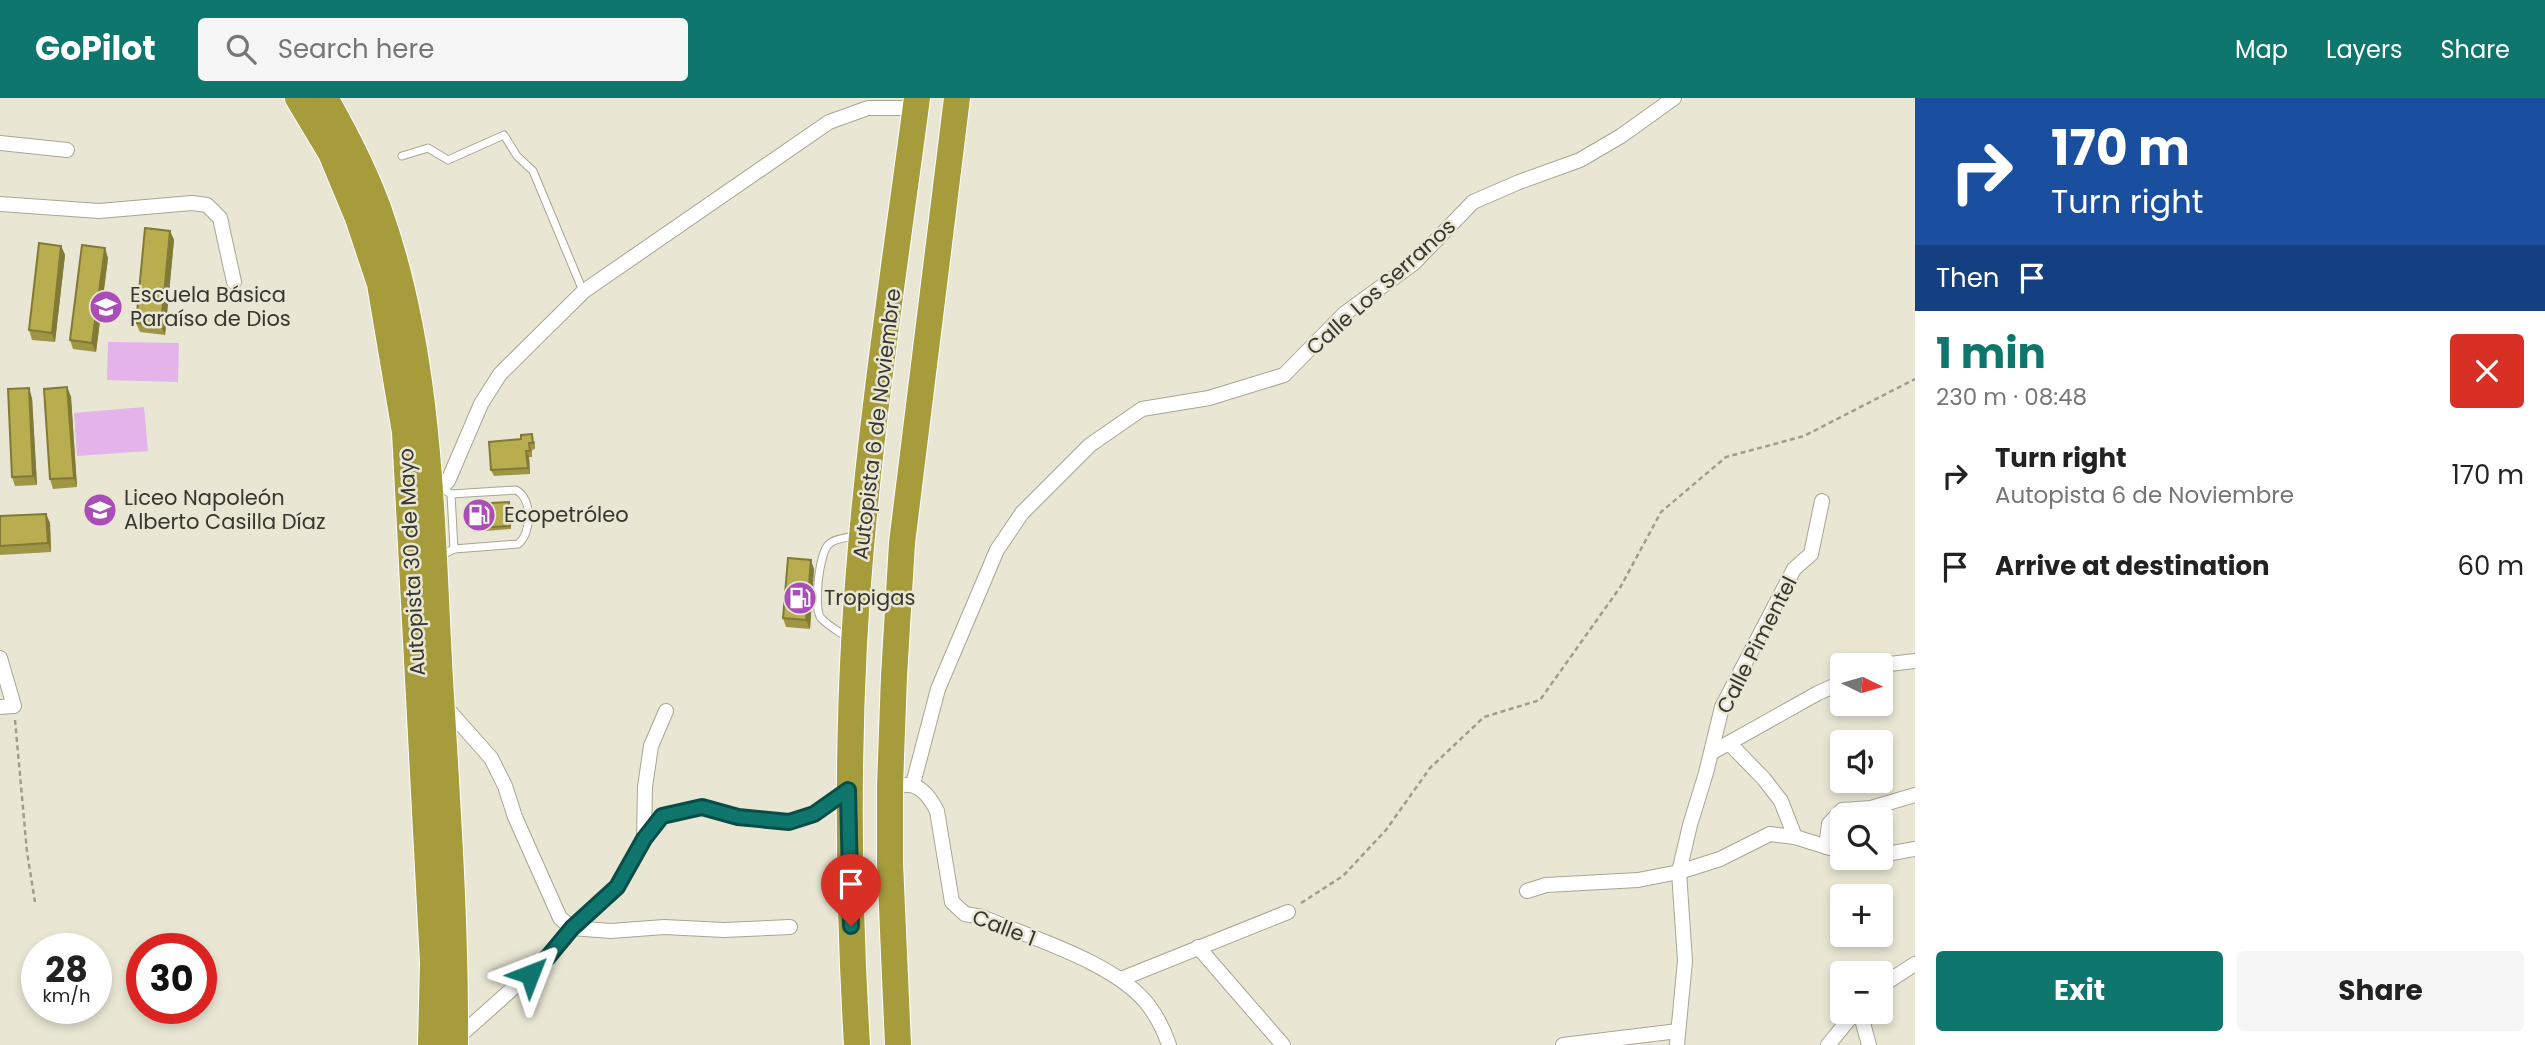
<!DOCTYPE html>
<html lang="en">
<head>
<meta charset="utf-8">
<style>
  :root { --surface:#fff; --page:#f6f6f6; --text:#222; --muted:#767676; --accent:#0f766e }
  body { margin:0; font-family:Poppins,sans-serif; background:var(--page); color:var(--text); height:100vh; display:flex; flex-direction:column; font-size:26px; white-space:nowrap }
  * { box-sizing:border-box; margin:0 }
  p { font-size:23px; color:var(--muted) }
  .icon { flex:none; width:38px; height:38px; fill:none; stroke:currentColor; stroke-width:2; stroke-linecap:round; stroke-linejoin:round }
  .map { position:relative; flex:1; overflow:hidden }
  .sheet { display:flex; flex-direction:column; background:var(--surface); width:630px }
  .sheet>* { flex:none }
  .top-card { background:#1a4fa0; color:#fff; overflow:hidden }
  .needle { width:46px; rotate:95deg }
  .controls { position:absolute; left:1830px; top:555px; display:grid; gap:14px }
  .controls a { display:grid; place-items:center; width:63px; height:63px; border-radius:7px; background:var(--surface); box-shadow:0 4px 10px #0003; font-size:35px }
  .speed { position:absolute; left:21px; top:835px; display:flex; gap:14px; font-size:35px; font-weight:700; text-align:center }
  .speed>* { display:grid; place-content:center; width:91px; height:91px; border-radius:50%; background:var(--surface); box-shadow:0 4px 10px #0003; line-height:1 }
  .speed small { font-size:18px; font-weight:400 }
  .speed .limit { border:10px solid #d22; background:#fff; color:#111 }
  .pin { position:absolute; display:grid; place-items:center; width:60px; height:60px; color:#fff; margin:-72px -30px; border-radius:50% 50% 50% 0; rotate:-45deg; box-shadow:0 0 7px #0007 }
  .pin .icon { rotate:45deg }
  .me { position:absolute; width:77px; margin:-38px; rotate:45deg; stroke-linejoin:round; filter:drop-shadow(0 0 5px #0008) }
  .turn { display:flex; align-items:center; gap:24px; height:147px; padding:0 21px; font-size:32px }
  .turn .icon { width:91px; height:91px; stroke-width:2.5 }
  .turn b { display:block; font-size:49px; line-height:60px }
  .then { display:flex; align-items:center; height:66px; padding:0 21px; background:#0003; gap:14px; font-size:26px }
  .round { display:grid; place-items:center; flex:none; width:74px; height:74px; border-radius:7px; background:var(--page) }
  .overview { display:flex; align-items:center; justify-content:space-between; height:119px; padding:0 21px }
  h1 { font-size:42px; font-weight:700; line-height:52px; color:var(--accent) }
  .action { display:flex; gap:14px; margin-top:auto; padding:14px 21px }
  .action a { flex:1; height:80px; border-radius:7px; background:var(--accent); color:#fff; font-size:28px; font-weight:700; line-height:80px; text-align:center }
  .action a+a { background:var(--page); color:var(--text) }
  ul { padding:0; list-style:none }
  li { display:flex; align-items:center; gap:21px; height:91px; padding:0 21px }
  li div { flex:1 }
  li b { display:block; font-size:26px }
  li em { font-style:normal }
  header { display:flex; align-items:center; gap:42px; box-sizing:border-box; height:98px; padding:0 35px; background:var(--accent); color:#fff }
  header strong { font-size:33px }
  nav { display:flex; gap:38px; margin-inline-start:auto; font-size:24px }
  .search { width:490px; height:63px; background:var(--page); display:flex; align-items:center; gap:18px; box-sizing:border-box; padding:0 24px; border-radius:7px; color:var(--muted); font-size:26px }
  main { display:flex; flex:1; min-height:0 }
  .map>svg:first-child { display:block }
  .pitch { fill:#e3b3e9 }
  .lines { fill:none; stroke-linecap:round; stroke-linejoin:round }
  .lane-casing { stroke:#a7a593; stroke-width:9 }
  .street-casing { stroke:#a7a593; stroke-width:16 }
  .highway-casing { stroke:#fff; stroke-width:28 }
  .path { stroke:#9e9d8f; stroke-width:2.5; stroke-dasharray:5 3.5; stroke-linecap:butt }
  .lane { stroke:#fff; stroke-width:7 }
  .street { stroke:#fff; stroke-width:14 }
  .highway { stroke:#a69c3c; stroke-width:26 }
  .wall { fill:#9e9644 }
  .shaded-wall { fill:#817a37 }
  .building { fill:#b8ae4f; stroke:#817a37; stroke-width:2 }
  .route-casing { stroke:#0a4d48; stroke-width:18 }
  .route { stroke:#0f766e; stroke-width:12 }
  .labels { text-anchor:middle; stroke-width:5; stroke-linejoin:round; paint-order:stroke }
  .street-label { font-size:21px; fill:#37362f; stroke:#e9e7d4 }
  .poi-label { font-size:21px; fill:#37362f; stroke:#e9e7d4; text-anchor:start }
</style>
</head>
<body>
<header>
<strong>GoPilot</strong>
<div class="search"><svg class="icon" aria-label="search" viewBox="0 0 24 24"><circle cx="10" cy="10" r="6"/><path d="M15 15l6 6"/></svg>Search here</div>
<nav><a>Map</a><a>Layers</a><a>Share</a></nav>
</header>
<main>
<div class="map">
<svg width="1915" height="947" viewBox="0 0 1915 947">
  <rect width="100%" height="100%" fill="#e9e7d4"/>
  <!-- pitch -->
  <g class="pitch">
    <polygon points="108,244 179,245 178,284 107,282"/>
    <polygon points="144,309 148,353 77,358 74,315"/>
  </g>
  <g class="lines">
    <defs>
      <g id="lane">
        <polyline points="402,58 428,50 448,62 504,37 517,58 533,73 583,193"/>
        <polyline points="451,396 454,451"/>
        <path d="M 440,458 L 454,451 L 518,446 C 532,435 533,401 516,392 L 451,396 L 441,390"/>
        <path d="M 848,540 C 840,534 828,528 821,520 C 813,510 819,455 829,446 C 835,440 847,440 855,438"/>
      </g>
      <g id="street">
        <polyline points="0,45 67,52"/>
        <polyline points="0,106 99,113 192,105 207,107 220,120 234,184"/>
        <polyline points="429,391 440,390 448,383 481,306 500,276 584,193 829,24 868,10 916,10"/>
        <polyline points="0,560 14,608 0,609"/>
        <polyline points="1881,567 1915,563"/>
        <polyline points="443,606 491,660 505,688 515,719 560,820 572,830 611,833 664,829 724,832 790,829"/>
        <polyline points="1729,645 1764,681 1781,703 1795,739"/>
        <polyline points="1711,655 1818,595 1843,584"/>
        <polyline points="913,686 938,591 997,452 1022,415 1090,347 1142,311 1209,300 1284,277 1344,216 1414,165 1473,104 1519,84 1580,62 1621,38 1674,0"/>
        <path d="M 906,687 C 921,686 931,701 937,713 L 952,804 L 965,816 L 982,819 C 1031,840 1117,865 1149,908 C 1157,919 1165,935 1169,947"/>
        <polyline points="644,741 645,689 651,648 666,613"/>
        <polyline points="1826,749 1829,726 1842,712 1871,710 1915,697"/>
        <polyline points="1881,757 1915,751"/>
        <polyline points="1527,793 1546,787 1638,782 1679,774 1720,761 1770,736 1795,739 1843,754"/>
        <polyline points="1198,849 1283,947"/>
        <polyline points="1121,881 1288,814"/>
        <polyline points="1881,888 1915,866"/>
        <polyline points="1860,914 1869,947"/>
        <polyline points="455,942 548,859 572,830 617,789 644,741 662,718 702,709 738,719 789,724 814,716 848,692"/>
        <polyline points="1563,947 1678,933"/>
        <polyline points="1677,947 1685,863 1679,774 1690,727 1706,675 1722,609 1794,471 1811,456 1822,403"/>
        <polyline points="1828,947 1855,914"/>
      </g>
      <g id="highway">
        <polyline points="298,0 331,55 358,120 380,186 405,334 433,865 431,947"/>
        <path d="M 325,0 C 345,35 364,72 378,110 C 432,260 431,424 440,581 C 447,702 456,826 455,947"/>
        <path d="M 857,947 C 849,813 847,680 854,546 C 864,363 893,181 917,0"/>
        <polyline points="898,947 890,764 890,688 894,578 902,445 957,0"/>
      </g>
    </defs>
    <!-- lane casing -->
    <use href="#lane" class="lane-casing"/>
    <!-- street casing -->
    <use href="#street" class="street-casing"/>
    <!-- highway casing -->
    <use href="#highway" class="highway-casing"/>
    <!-- path -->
    <g class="path">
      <polyline points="15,622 27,754 35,804"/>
      <polyline points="1301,805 1343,778 1386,732 1430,670 1484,619 1540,602 1621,488 1661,414 1726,359 1804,338 1915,281"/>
    </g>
    <!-- lane -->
    <use href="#lane" class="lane"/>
    <!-- street -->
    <use href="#street" class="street"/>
    <!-- highway -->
    <use href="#highway" class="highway"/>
  </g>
  <!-- wall -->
  <g class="wall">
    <polygon points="170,133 174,142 165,237 140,234 136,225"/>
    <polygon points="61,148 65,157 55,244 32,242 29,232"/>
    <polygon points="108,160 96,254 73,251 70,242"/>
    <polygon points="67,289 71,299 77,389 53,391 50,381"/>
    <polygon points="32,300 37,387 15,388 12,379"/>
    <polygon points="535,343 535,351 532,352 532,359 529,359 530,376 494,378 491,372"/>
    <polygon points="509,404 511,431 474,434 473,430"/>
    <polygon points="46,416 50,425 51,454 0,457 0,418"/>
    <polygon points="814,471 810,531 786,529 783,520"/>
  </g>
  <!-- shaded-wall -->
  <g class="shaded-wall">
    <polygon points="170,133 174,142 165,237 161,228"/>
    <polygon points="61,148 65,157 55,244 52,235"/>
    <polygon points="105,150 108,160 96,254 92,245"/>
    <polygon points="67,289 71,299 77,389 74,380"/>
    <polygon points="29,290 32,300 37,387 33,378"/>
    <polygon points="526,353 529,359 530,376 528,370"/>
    <polygon points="46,416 50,425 51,454 48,445"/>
    <polygon points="811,462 814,471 810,531 806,522"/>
  </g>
  <!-- building -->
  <g class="building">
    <polygon points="145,130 170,133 161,228 136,225"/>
    <polygon points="39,145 61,148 52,235 29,232"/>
    <polygon points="82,147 105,150 92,245 70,242"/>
    <polygon points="67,289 74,380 50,381 44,291"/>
    <polygon points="29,290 33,378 12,379 8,291"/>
    <polygon points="532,336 533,345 529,345 530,353 526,353 528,370 491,372 489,344 521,341 521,337"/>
    <polygon points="509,404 510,428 473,430 471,406"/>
    <polygon points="46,416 48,445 0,448 0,418"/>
    <polygon points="788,460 811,462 806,522 783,520"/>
  </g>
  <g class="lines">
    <defs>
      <polyline id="route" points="530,876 548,859 572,830 617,789 644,741 662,718 702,709 738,719 789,724 814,716 848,692 851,828"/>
    </defs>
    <!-- route casing -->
    <use href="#route" class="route-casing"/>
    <!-- route -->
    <use href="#route" class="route"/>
  </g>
  <!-- icons -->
  <defs>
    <symbol id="school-disc" viewBox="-11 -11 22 22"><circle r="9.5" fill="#aa4db7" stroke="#e9e7d4"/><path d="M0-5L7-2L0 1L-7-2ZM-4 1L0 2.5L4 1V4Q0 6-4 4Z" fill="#fff"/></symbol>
    <symbol id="fuel-disc" viewBox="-11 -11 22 22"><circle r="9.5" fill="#aa4db7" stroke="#e9e7d4"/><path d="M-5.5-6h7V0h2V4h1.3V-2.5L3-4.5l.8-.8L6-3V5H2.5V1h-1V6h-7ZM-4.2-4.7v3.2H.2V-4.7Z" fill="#fff"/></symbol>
  </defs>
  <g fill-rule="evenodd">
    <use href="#school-disc" x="87" y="190" width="38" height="38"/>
    <use href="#school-disc" x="81" y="393" width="38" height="38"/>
    <use href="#fuel-disc" x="460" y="398" width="38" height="38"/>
    <use href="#fuel-disc" x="781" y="481" width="38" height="38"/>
  </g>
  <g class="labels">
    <!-- street labels -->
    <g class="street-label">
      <text transform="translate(1381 189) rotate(-42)" y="7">Calle Los Serranos</text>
      <text transform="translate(877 326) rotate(-83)" y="7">Autopista 6 de Noviembre</text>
      <text transform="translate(412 464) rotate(-93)" y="7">Autopista 30 de Mayo</text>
      <text transform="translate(1757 547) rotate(-63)" y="7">Calle Pimentel</text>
      <text transform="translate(1004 830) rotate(21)" y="7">Calle 1</text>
    </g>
    <!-- poi labels -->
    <g class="poi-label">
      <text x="130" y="204">Escuela Básica<tspan x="130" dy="24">Paraíso de Dios</tspan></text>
      <text x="124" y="407">Liceo Napoleón<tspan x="124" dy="24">Alberto Casilla Díaz</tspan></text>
      <text x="504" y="424">Ecopetróleo</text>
      <text x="824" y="507">Tropigas</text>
    </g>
  </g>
</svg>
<div class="controls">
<a><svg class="needle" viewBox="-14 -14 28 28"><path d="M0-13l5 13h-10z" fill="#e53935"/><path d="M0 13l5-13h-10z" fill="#767676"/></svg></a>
<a><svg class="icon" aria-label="sound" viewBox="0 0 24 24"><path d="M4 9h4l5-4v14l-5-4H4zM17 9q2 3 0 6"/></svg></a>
<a><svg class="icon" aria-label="search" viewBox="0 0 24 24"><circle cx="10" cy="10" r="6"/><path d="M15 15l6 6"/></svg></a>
<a>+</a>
<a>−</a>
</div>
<div class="speed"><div>28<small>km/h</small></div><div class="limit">30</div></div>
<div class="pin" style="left:851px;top:828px;background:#d93025"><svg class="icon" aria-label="arrive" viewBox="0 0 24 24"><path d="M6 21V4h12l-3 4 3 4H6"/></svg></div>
<svg class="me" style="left:530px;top:876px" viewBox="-20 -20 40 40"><path d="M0-17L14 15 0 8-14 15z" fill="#0f766e" stroke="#fff" stroke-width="4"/></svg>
</div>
<section class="sheet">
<div class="top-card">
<div class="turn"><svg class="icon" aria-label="right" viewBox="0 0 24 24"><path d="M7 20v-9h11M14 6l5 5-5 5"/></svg><div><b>170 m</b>Turn right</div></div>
<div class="then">Then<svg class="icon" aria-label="arrive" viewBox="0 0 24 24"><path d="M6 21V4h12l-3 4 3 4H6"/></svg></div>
</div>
<div class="overview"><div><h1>1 min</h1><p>230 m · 08:48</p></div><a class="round" style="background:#d93025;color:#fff"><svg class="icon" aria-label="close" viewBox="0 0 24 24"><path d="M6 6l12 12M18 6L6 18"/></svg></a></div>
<ul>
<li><svg class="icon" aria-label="right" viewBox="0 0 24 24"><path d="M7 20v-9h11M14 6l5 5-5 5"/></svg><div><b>Turn right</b><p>Autopista 6 de Noviembre</p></div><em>170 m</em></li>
<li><svg class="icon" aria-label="arrive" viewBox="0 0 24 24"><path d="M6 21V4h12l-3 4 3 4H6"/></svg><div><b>Arrive at destination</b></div><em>60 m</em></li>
</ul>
<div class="action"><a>Exit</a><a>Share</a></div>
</section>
</main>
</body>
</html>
